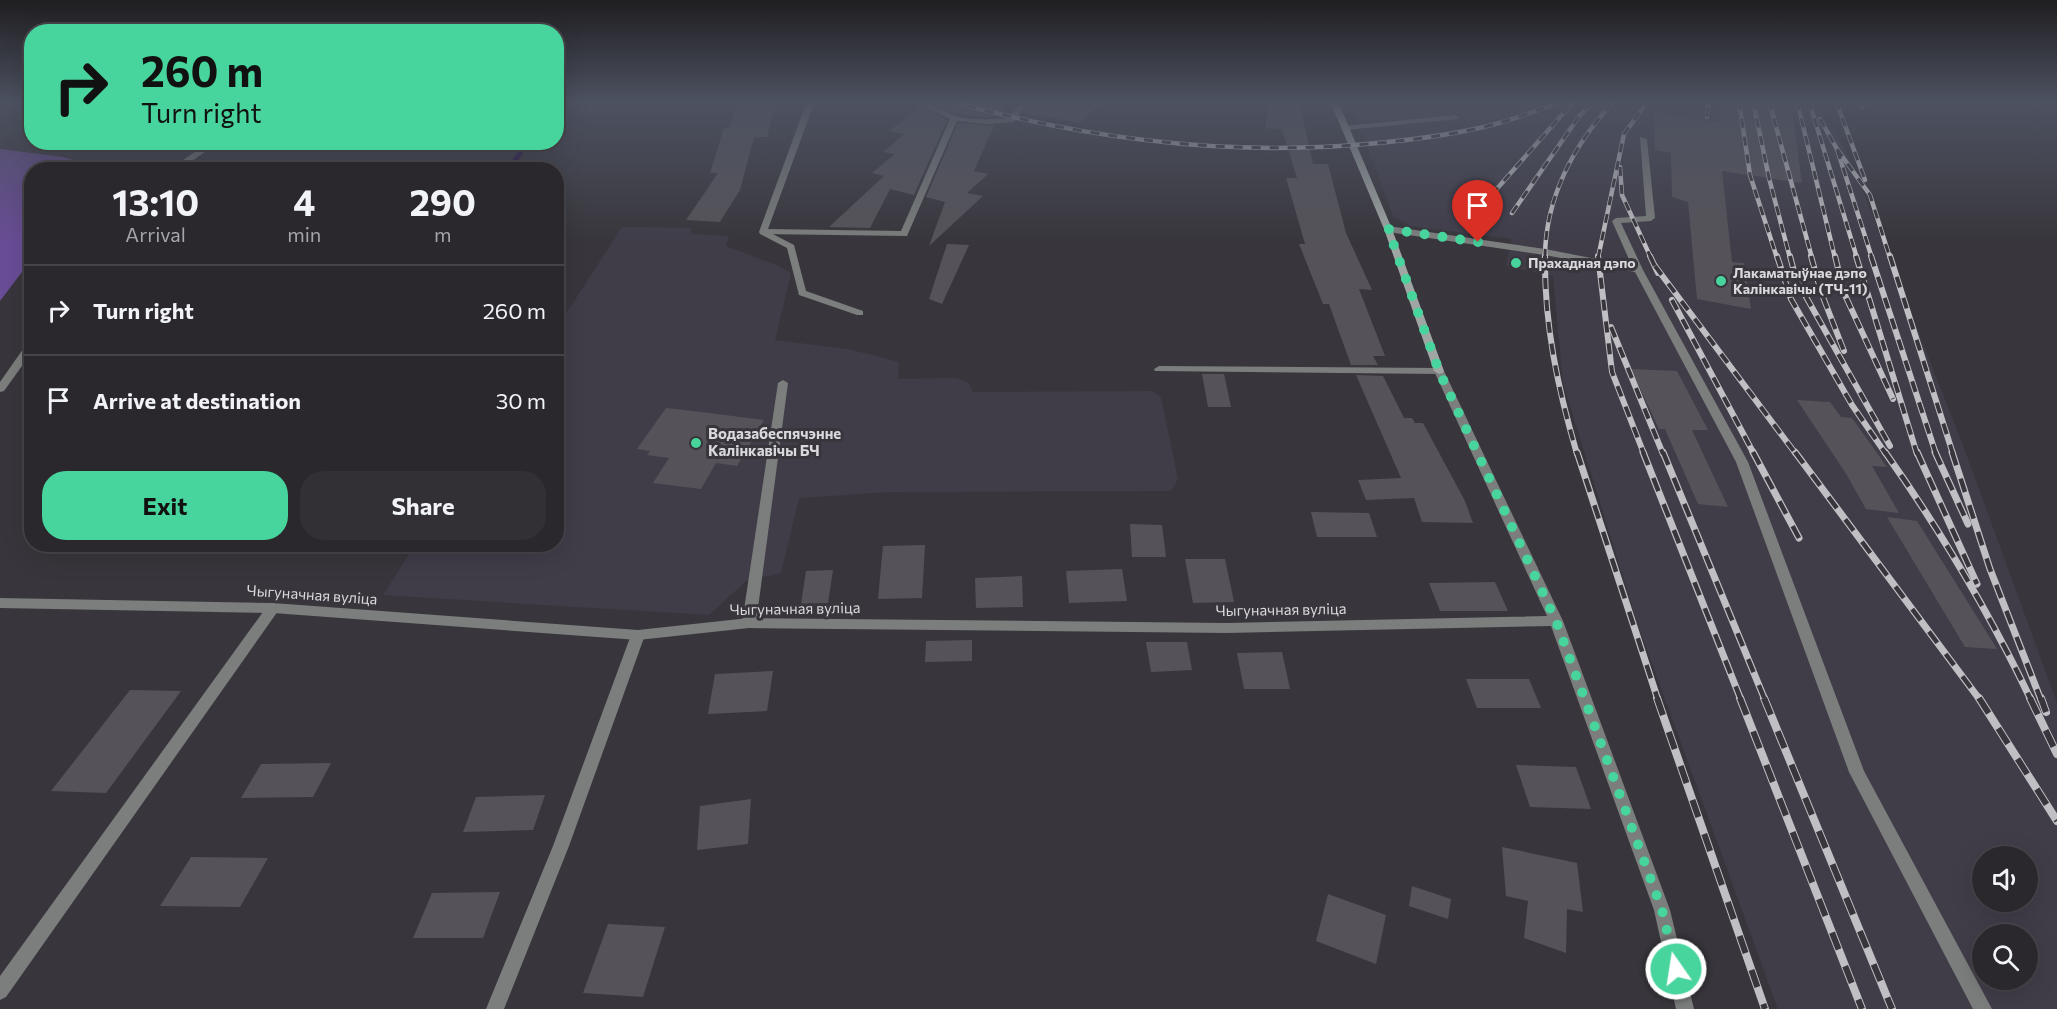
<!DOCTYPE html>
<html lang="en">
<head>
<meta charset="utf-8">
<style>
  :root { --surface:#2a282d; --page:#323035; --text:#f1f3f6; --muted:#a5a6aa; --line:#464449; --accent:#48d49d }
  body { margin:0; font-family:Commissioner,sans-serif; background:var(--page); color:var(--text); height:100vh; display:flex; flex-direction:column; font-size:22px; white-space:nowrap }
  * { box-sizing:border-box; margin:0 }
  p { font-size:20px; color:var(--muted) }
  .icon { flex:none; width:33px; height:33px; fill:none; stroke:currentColor; stroke-width:2; stroke-linecap:round; stroke-linejoin:round }
  .map { position:relative; flex:1; overflow:hidden }
  .side { position:absolute; left:24px; top:162px; width:540px; height:390px; display:flex; flex-direction:column; background:var(--surface); border-radius:24px; box-shadow:0 6px 24px #0002,0 0 0 2px var(--line) }
  .side>* { flex:none }
  .top-card { position:absolute; left:24px; top:24px; width:540px; height:126px; border-radius:24px; box-shadow:0 6px 24px #0002,0 0 0 2px var(--line); background:#48d49d; color:#111; overflow:hidden }
  .controls { position:absolute; left:1972px; top:846px; display:grid; gap:12px }
  .controls a { display:grid; place-items:center; width:66px; height:66px; border-radius:50%; background:var(--surface); box-shadow:0 6px 24px #0002,0 0 0 2px var(--line); font-size:30px }
  .pin { position:absolute; display:grid; place-items:center; width:51px; height:51px; color:#fff; margin:-62px -26px; border-radius:50% 50% 50% 0; rotate:-45deg; box-shadow:0 0 6px #0007 }
  .pin .icon { rotate:45deg }
  .me { position:absolute; width:66px; margin:-33px; rotate:347deg; stroke-linejoin:round; filter:drop-shadow(0 0 4px #0008) }
  .turn { display:flex; align-items:center; gap:21px; height:126px; padding:0 18px; font-size:27px }
  .turn .icon { width:78px; height:78px; stroke-width:2.5 }
  .turn b { display:block; font-size:42px; line-height:51px }
  .eta { display:flex; justify-content:space-evenly; align-items:center; height:102px; text-align:center }
  .eta b { font-size:36px; font-weight:700; line-height:42px }
  .button { display:flex; gap:12px; margin-top:auto; padding:12px 18px }
  .button a { flex:1; height:69px; border-radius:24px; background:var(--accent); color:#111; font-size:24px; font-weight:700; line-height:69px; text-align:center }
  .button a+a { background:var(--page); color:var(--text) }
  ul { padding:0; list-style:none }
  li { display:flex; align-items:center; gap:18px; height:90px; padding:0 18px; border-top:2px solid var(--line) }
  li div { flex:1 }
  li b { display:block; font-size:22px }
  li em { font-style:normal }
  .map>svg:first-child { display:block }
  .built { fill:#403d49; fill-rule:evenodd }
  .forest { fill:#694d96 }
  .lines { fill:none; stroke-linecap:round; stroke-linejoin:round }
  .stream { stroke:#29064d; stroke-width:5 }
  .building { fill:#555359 }
  .lane { fill:#7b7e7c; fill-rule:evenodd }
  .street { fill:#7b7e7c; fill-rule:evenodd }
  .secondary { fill:#a0a6a3; fill-rule:evenodd }
  .rail-far3-casing { stroke:#c0bfc3; stroke-width:4.5 }
  .rail-far2-casing { stroke:#c0bfc3; stroke-width:6 }
  .rail-far1-casing { stroke:#c0bfc3; stroke-width:7 }
  .rail-casing { stroke:#c0bfc3; stroke-width:8 }
  .rail-far3 { stroke:#38363c; stroke-width:3; stroke-dasharray:9; stroke-linecap:butt }
  .rail-far2 { stroke:#38363c; stroke-width:4; stroke-dasharray:11; stroke-linecap:butt }
  .rail-far1 { stroke:#38363c; stroke-width:4.5; stroke-dasharray:14; stroke-linecap:butt }
  .rail { stroke:#38363c; stroke-width:6; stroke-dasharray:18; stroke-linecap:butt }
  .route { stroke:#48d49d; stroke-width:10; stroke-dasharray:0 18 }
  .poi-dot { fill:#48d49d; stroke:#38363c; stroke-width:2 }
  .labels { text-anchor:middle; stroke-width:6; stroke-linejoin:round; paint-order:stroke }
  .far-poi-label { font-size:14px; font-weight:bold; fill:#d9d8dc; stroke:#38363c; text-anchor:start }
  .poi-label { font-size:15px; font-weight:bold; fill:#d9d8dc; stroke:#38363c; text-anchor:start }
  .street-label { font-size:15px; fill:#d9d8dc; stroke:#38363c }
</style>
</head>
<body>
<div class="map">
<svg width="2057" height="1009" viewBox="0 0 2057 1009">
  <rect width="100%" height="100%" fill="#38363c"/>
  <!-- built -->
  <g class="built">
    <path d="M 1350,101 L 1509,101 L 1530,104 L 1544,101 L 1816,101 L 1846,152 L 1863,191 L 1964,448 L 2057,703 L 2057,1009 L 1778,1009 L 1637,622 L 1563,383 L 1553,276 L 1506,266 L 1511,239 L 1410,226 L 1393,216 ZM 1983,856 L 2028,856 L 2028,902 L 1983,902 ZM 1983,934 L 2028,934 L 2028,980 L 1983,980 Z"/>
    <polygon points="622,227 691,228 691,234 729,236 726,246 776,265 791,273 775,340 848,349 899,362 898,379 956,378 969,383 973,392 1153,391 1161,398 1178,479 1171,491 890,492 799,498 781,573 746,581 709,615 383,595 415,545 556,544 557,328"/>
  </g>
  <!-- forest -->
  <polygon class="forest" points="0,149 63,157 107,169 32,170 31,260 0,301"/>
  <g class="lines">
    <!-- stream -->
    <polyline class="stream" points="509,170 527,142"/>
  </g>
  <!-- building -->
  <g class="building">
    <polygon points="738,101 776,101 767,137 754,137 740,190 720,222 686,220 718,173 710,173 724,128 729,128"/>
    <polygon points="927,101 1006,101 999,116 982,117 956,114"/>
    <polygon points="1031,101 1103,101 1080,123 1023,113"/>
    <polygon points="1270,101 1299,101 1313,164 1328,164 1346,233 1372,290 1359,289 1385,356 1373,356 1378,365 1351,365 1329,304 1323,304 1299,244 1305,244 1286,178 1297,178 1282,129 1265,128"/>
    <polygon points="1719,101 1791,102 1802,183 1722,171 1732,262 1744,263 1751,309 1697,299 1688,202 1672,197 1671,153 1655,150 1654,113 1721,123"/>
    <polygon points="918,105 947,120 914,195 890,189 870,228 829,227 884,176 872,173 895,154 883,152 905,134 889,131 917,110"/>
    <polygon points="958,123 994,126 974,171 988,174 967,193 983,196 929,246 945,202 926,197"/>
    <polygon points="947,244 969,245 942,304 929,299"/>
    <polygon points="1631,369 1677,371 1708,430 1692,430 1728,507 1698,504 1665,429 1659,429"/>
    <polygon points="1202,374 1224,374 1231,407 1208,407"/>
    <polygon points="1356,375 1383,376 1404,418 1412,418 1415,423 1423,423 1465,501 1473,523 1422,522 1414,498 1366,500 1358,480 1401,478"/>
    <polygon points="1797,400 1830,402 1841,417 1852,418 1887,467 1872,466 1899,513 1866,509 1845,472"/>
    <polygon points="666,408 701,412 764,420 737,466 716,463 701,489 653,483 669,458 647,455 650,451 637,449"/>
    <polygon points="1311,512 1369,513 1377,537 1317,537"/>
    <polygon points="1887,517 1917,521 1997,649 1965,647"/>
    <polygon points="1130,524 1162,525 1166,557 1132,557"/>
    <polygon points="925,545 922,598 878,599 883,546"/>
    <polygon points="1185,559 1225,559 1234,602 1193,603"/>
    <polygon points="1122,569 1127,601 1069,603 1066,571"/>
    <polygon points="833,570 828,603 801,604 806,571"/>
    <polygon points="1022,576 1023,607 976,608 975,578"/>
    <polygon points="1495,582 1508,611 1440,611 1429,583"/>
    <polygon points="972,640 972,661 925,662 926,641"/>
    <polygon points="1146,642 1187,642 1192,670 1151,672"/>
    <polygon points="1282,652 1290,689 1244,689 1237,653"/>
    <polygon points="773,671 767,711 708,714 715,674"/>
    <polygon points="1466,679 1529,679 1541,708 1477,708"/>
    <polygon points="130,690 181,691 106,793 51,791"/>
    <polygon points="331,763 313,797 241,798 261,764"/>
    <polygon points="1516,765 1576,767 1591,809 1530,807"/>
    <polygon points="545,795 533,830 463,832 476,797"/>
    <polygon points="751,799 748,844 697,850 700,806"/>
    <polygon points="1502,847 1577,863 1583,912 1567,909 1566,953 1524,938 1528,901 1506,896"/>
    <polygon points="191,857 268,858 240,907 160,906"/>
    <polygon points="1412,886 1451,899 1448,919 1409,906"/>
    <polygon points="500,892 483,938 413,938 432,893"/>
    <polygon points="1328,894 1386,915 1376,964 1316,941"/>
    <polygon points="608,924 665,927 643,997 583,993"/>
  </g>
  <g class="lines">
    <!-- lane -->
    <g class="lane">
      <polygon points="1455,115 1459,117 1458,119 1345,130 1341,128 1345,126"/>
      <polygon points="1640,137 1647,139 1655,218 1651,221 1621,223 1643,270 1748,462 1864,771 1992,1009 1973,1009 1849,772 1736,462 1635,272 1545,255 1388,232 1384,229 1388,226 1545,249 1632,266 1612,221 1616,218 1646,216"/>
      <polygon points="763,229 794,245 806,291 863,311 863,315 857,315 799,295 787,248 760,234 760,230"/>
      <polygon points="1159,366 1439,368 1444,371 1439,374 1155,371 1154,369"/>
      <polygon points="783,380 788,383 756,623 754,627 744,627 742,623 778,383"/>
      <polygon points="273,603 278,605 280,608 278,611 6,997 0,1000 0,976 268,605"/>
      <polygon points="638,630 643,631 645,635 569,846 504,1009 486,1009 553,846 631,635 633,631"/>
    </g>
    <!-- street -->
    <g class="street">
      <path d="M 807,101 L 815,101 L 768,229 L 901,231 L 950,119 L 914,101 C 930,101 941,111 955,116 C 972,121 992,119 1009,118 L 1021,101 L 1029,101 L 1014,122 L 988,124 L 957,121 L 907,236 L 760,234 L 759,232 Z"/>
      <polygon points="209,142 219,142 179,170 169,170"/>
      <polygon points="32,341 32,352 4,391 0,392 0,382 28,342"/>
      <polygon points="1439,368 1444,371 1563,621 1670,910 1694,1009 1676,1009 1654,910 1551,626 1227,633 749,628 638,640 273,613 0,608 0,598 273,603 638,630 749,618 1227,623 1547,616 1434,371"/>
    </g>
    <!-- secondary -->
    <polygon class="secondary" points="1330,101 1338,101 1392,229 1444,371 1443,373 1439,374 1434,371 1384,229"/>
    <defs>
      <g id="rail-far3">
        <path d="M 950,101 C 1089,140 1234,157 1378,143 C 1419,139 1460,134 1499,123 C 1521,117 1543,108 1564,101"/>
        <polyline points="1739,101 1750,175 1777,258"/>
        <polyline points="1753,101 1769,178 1790,258"/>
        <polyline points="1769,101 1812,258"/>
        <polyline points="1797,101 1835,258"/>
        <polyline points="1809,101 1857,258"/>
        <polyline points="1836,101 1865,180"/>
        <polyline points="1858,101 1862,106"/>
        <polyline points="1707,117 1708,101"/>
        <polyline points="1820,119 1837,149 1872,258"/>
        <polyline points="1837,149 1870,195 1890,258"/>
        <polyline points="1620,167 1622,195 1651,258"/>
        <polyline points="1480,208 1574,101"/>
        <polyline points="1512,213 1580,115 1594,101"/>
        <path d="M 1545,258 C 1545,198 1574,144 1614,101"/>
        <polyline points="1598,258 1624,134 1648,101"/>
      </g>
      <g id="rail-far2">
        <path d="M 1545,256 C 1544,324 1558,389 1577,454"/>
        <polyline points="1598,256 1612,372 1644,454"/>
        <polyline points="1650,256 1658,273"/>
        <polyline points="1777,256 1791,299 1852,405 1886,454"/>
        <polyline points="1790,256 1796,279 1890,446"/>
        <polyline points="1811,256 1821,292 1844,351"/>
        <polyline points="1835,256 1844,293 1893,399"/>
        <polyline points="1856,256 1917,454"/>
        <polyline points="1871,256 1936,454"/>
        <polyline points="1890,256 1953,454"/>
        <polyline points="1655,266 1796,454"/>
        <polyline points="1672,300 1754,454"/>
        <polyline points="1611,327 1663,454"/>
      </g>
      <g id="rail-far1">
        <polyline points="1577,452 1658,700"/>
        <polyline points="1643,452 1741,700"/>
        <polyline points="1663,452 1765,700"/>
        <polyline points="1753,452 1799,538"/>
        <polyline points="1795,452 1980,700"/>
        <path d="M 1885,452 C 1940,530 1990,614 2031,700"/>
        <polyline points="1917,452 1977,584"/>
        <polyline points="1935,452 1968,524"/>
        <polyline points="1952,452 1990,569 2041,700"/>
      </g>
      <g id="rail">
        <polyline points="1657,698 1765,1009"/>
        <polyline points="1740,698 1862,1009"/>
        <polyline points="1764,698 1892,1009"/>
        <polyline points="1979,698 2057,821"/>
        <polyline points="2030,698 2057,754"/>
        <polyline points="2041,698 2046,712"/>
      </g>
    </defs>
    <!-- rail-far3 casing -->
    <use href="#rail-far3" class="rail-far3-casing"/>
    <!-- rail-far2 casing -->
    <use href="#rail-far2" class="rail-far2-casing"/>
    <!-- rail-far1 casing -->
    <use href="#rail-far1" class="rail-far1-casing"/>
    <!-- rail casing -->
    <use href="#rail" class="rail-casing"/>
    <!-- rail-far3 -->
    <use href="#rail-far3" class="rail-far3"/>
    <!-- rail-far2 -->
    <use href="#rail-far2" class="rail-far2"/>
    <!-- rail-far1 -->
    <use href="#rail-far1" class="rail-far1"/>
    <!-- rail -->
    <use href="#rail" class="rail"/>
  </g>
  <!-- sky -->
  <linearGradient id="sky" x2="0" y2="1"><stop stop-color="#1f1e21"/><stop offset="0.42" stop-color="#4d5261"/><stop offset="1" stop-color="#4d5261" stop-opacity="0"/></linearGradient>
  <rect width="2057" height="242" fill="url(#sky)"/>
  <g class="lines">
    <!-- route -->
    <polyline class="route" points="1478,242 1388,229 1439,371 1556,621 1662,910 1676,969"/>
  </g>
  <!-- markers -->
  <g class="poi-dot">
    <circle cx="1516" cy="263" r="6"/>
    <circle cx="1721" cy="281" r="6"/>
    <circle cx="696" cy="443" r="6"/>
  </g>
  <g class="labels">
    <!-- far-poi labels -->
    <g class="far-poi-label">
      <text x="1528" y="268">Прахадная дэпо</text>
      <text x="1733" y="278">Лакаматыўнае дэпо<tspan x="1733" dy="16">Калінкавічы (ТЧ-11)</tspan></text>
    </g>
    <!-- poi labels -->
    <g class="poi-label">
      <text x="708" y="439">Водазабеспячэнне<tspan x="708" dy="17">Калінкавічы БЧ</tspan></text>
    </g>
    <!-- street labels -->
    <g class="street-label">
      <text transform="translate(312 595) rotate(4)" y="5">Чыгуначная вуліца</text>
      <text transform="translate(795 609) rotate(-1)" y="5">Чыгуначная вуліца</text>
      <text transform="translate(1281 610) rotate(-1)" y="5">Чыгуначная вуліца</text>
    </g>
  </g>
</svg>
<div class="controls">
<a><svg class="icon" aria-label="sound" viewBox="0 0 24 24"><path d="M4 9h4l5-4v14l-5-4H4zM17 9q2 3 0 6"/></svg></a>
<a><svg class="icon" aria-label="search" viewBox="0 0 24 24"><circle cx="10" cy="10" r="6"/><path d="M15 15l6 6"/></svg></a>
</div>
<div class="pin" style="left:1478px;top:242px;background:#d93025"><svg class="icon" aria-label="arrive" viewBox="0 0 24 24"><path d="M6 21V4h12l-3 4 3 4H6"/></svg></div>
<svg class="me" style="left:1676px;top:969px" viewBox="-20 -20 40 40"><circle r="17" fill="#48d49d" stroke="#fff" stroke-width="3"/><path d="M0-11L8 9 0 5-8 9z" fill="#fff"/></svg>
<div class="top-card">
<div class="turn"><svg class="icon" aria-label="right" viewBox="0 0 24 24"><path d="M7 20v-9h11M14 6l5 5-5 5"/></svg><div><b>260 m</b>Turn right</div></div>
</div>
<section class="side">
<div class="eta">
<div><b>13:10</b><p>Arrival</p></div>
<div><b>4</b><p>min</p></div>
<div><b>290</b><p>m</p></div>
</div>
<ul>
<li><svg class="icon" aria-label="right" viewBox="0 0 24 24"><path d="M7 20v-9h11M14 6l5 5-5 5"/></svg><div><b>Turn right</b></div><em>260 m</em></li>
<li><svg class="icon" aria-label="arrive" viewBox="0 0 24 24"><path d="M6 21V4h12l-3 4 3 4H6"/></svg><div><b>Arrive at destination</b></div><em>30 m</em></li>
</ul>
<div class="button"><a>Exit</a><a>Share</a></div>
</section>
</div>
</body>
</html>
